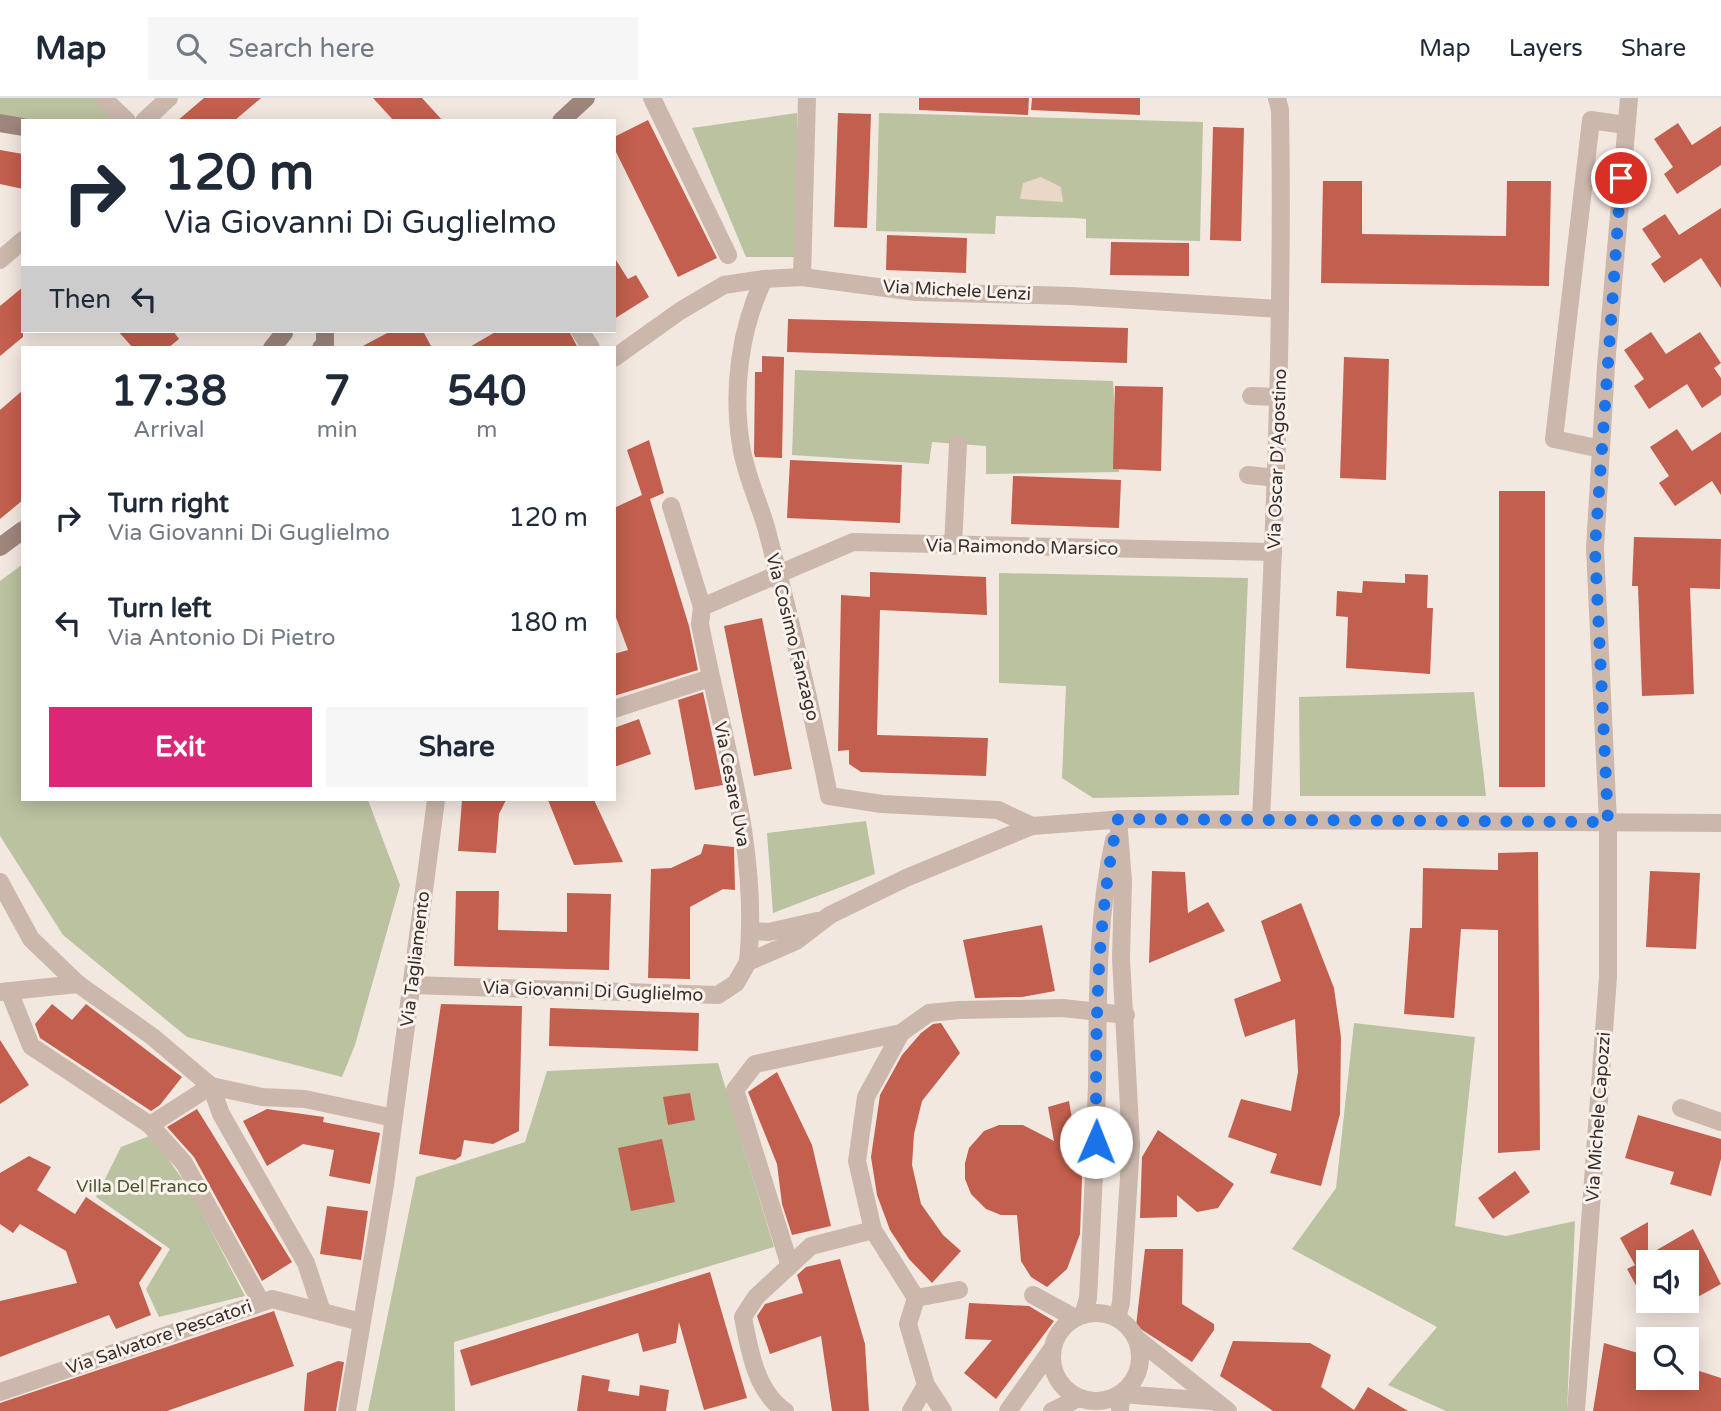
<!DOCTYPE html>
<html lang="en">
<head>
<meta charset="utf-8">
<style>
  :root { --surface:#fff; --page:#f6f6f7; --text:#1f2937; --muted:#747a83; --line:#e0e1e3; --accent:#db2777 }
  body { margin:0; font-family:"Varela Round",sans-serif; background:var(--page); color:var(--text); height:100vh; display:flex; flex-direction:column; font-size:26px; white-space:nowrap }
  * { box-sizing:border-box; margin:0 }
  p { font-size:23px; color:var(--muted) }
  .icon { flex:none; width:38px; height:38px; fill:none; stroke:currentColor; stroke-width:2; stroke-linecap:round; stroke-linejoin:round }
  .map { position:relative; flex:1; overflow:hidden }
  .panel { position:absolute; left:21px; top:248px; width:595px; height:455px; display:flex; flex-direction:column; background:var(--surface); border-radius:0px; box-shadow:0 4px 18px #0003 }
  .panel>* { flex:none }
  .banner { position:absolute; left:21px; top:21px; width:595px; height:214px; border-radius:0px; box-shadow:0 4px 18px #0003; background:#fff; color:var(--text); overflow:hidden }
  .fabs { position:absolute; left:1636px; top:1152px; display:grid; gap:14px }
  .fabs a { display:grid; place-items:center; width:63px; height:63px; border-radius:0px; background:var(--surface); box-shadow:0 4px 18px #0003; font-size:35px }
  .pin { position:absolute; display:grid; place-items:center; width:60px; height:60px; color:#fff; margin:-30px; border:4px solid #fff; border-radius:50%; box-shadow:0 2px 7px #0007 }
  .me { position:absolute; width:77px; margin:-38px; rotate:1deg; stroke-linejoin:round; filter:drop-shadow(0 0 5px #0008) }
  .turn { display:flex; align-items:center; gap:24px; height:147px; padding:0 28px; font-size:32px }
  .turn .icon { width:91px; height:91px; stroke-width:2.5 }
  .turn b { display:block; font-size:49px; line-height:60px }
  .then { display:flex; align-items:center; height:66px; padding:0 28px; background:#0003; gap:14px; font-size:26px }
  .eta { display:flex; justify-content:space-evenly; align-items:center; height:119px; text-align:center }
  .eta b { font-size:42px; font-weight:700; line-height:49px }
  .action { display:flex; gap:14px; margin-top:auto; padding:14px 28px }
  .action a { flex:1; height:80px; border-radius:0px; background:var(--accent); color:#fff; font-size:28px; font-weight:700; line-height:80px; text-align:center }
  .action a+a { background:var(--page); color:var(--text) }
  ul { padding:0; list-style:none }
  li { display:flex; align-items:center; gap:21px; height:105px; padding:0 28px }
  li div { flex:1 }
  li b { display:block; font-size:26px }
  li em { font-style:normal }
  header { display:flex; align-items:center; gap:42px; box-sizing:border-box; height:98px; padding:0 35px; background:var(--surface); border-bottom:2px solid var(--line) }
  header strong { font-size:33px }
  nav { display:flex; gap:38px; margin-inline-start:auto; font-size:24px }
  .search { width:490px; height:63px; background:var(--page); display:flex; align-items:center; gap:18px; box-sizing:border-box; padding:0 24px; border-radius:0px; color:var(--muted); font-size:26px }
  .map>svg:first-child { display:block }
  .green { fill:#bac2a0 }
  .plaza { fill:#ead7c8 }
  .building { fill:#c35f4e }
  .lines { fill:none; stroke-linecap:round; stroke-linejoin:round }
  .minor { stroke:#cbb7ac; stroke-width:18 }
  .tertiary { stroke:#cbb7ac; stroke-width:18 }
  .secondary { stroke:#9f867d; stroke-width:18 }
  .route { stroke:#1a73e8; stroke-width:12; stroke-dasharray:0 21.6 }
  .labels { text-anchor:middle; stroke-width:6; stroke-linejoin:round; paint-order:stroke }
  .street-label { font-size:18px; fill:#392e2b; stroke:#faf3ed }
  .park-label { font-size:18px; fill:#4c572f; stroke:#faf3ed }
</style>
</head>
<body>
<header>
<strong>Map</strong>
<div class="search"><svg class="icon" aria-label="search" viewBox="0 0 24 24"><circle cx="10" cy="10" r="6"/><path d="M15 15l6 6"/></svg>Search here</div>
<nav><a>Map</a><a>Layers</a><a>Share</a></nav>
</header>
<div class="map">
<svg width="1721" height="1313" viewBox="0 0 1721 1313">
  <rect width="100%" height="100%" fill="#f3e8e0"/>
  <!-- green -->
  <g class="green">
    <polygon points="0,0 94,0 115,23 33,23 0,18"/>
    <polygon points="797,15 797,159 746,159 692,30"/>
    <polygon points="879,15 1203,24 1200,143 1086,140 1086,121 1076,120 996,118 995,136 876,133"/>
    <polygon points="795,272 1113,283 1119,374 986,376 986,348 932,344 929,366 792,357"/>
    <polygon points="23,466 23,702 368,702 400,787 355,947 342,979 187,939 63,837 0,738 0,483"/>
    <polygon points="999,475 1248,480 1239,697 1093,700 1062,680 1066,588 999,585"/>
    <polygon points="1474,594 1486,698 1300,698 1299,599"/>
    <polygon points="866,723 875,776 773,815 767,735"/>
    <polygon points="1354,925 1475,939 1455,1128 1506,1138 1575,1123 1567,1313 1446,1313 1388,1287 1437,1229 1292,1151 1336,1090"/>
    <polygon points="718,965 774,1149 454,1244 455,1313 368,1313 416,1079 525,1044 547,973"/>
    <polygon points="152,1037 191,1094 245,1198 159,1219 146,1191 170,1151 96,1099 121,1049"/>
  </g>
  <!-- plaza -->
  <polygon class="plaza" points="1041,79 1061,89 1063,104 1020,101 1023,85"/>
  <!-- building -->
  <g class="building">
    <polygon points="204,0 261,0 234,23 177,23"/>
    <polygon points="373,0 422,0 443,23 394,23"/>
    <polygon points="919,0 1029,0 1028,17 919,12"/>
    <polygon points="1032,0 1140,0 1140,17 1031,12"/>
    <polygon points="838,15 871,16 867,130 834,129"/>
    <polygon points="648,22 717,160 678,179 614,50 614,39"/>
    <polygon points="1678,25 1692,47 1721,28 1721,67 1677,96 1664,76 1673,69 1654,41"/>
    <polygon points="1213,29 1244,30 1241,143 1210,142"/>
    <polygon points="0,52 23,56 23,91 0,86"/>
    <polygon points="1323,83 1362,83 1362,136 1506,138 1507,83 1551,83 1549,188 1321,185"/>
    <polygon points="1721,110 1721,190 1701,160 1664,185 1651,166 1661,159 1642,131 1665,116 1679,137"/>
    <polygon points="887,137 967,140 966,175 886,172"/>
    <polygon points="1111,144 1189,145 1189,178 1110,177"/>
    <polygon points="614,159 628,181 636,177 649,199 614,221"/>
    <polygon points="23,189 23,239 0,258 0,208"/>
    <polygon points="788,221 1128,230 1127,265 787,254"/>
    <polygon points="118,233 173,233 179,241 168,250 133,250"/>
    <polygon points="391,233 423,233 432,250 359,250"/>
    <polygon points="497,233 569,233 578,250 468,250"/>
    <polygon points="1651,234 1666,256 1700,234 1721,265 1714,270 1721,280 1721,297 1702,310 1687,286 1649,311 1634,288 1644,281 1624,252"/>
    <polygon points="762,258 784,259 782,360 755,359 754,355 755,274 762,274"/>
    <polygon points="1344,259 1389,261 1386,382 1340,380"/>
    <polygon points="1115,288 1163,289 1161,373 1113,371"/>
    <polygon points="23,292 23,402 0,421 0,312"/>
    <polygon points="1677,331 1692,353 1721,334 1721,397 1712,383 1675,408 1659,385 1669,378 1650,349"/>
    <polygon points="649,342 664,395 650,401 689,528 698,572 614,598 614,556 628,552 614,514 614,410 642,397 627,352"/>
    <polygon points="790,362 902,367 900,425 787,420"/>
    <polygon points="1013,378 1121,382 1119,430 1011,426"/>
    <rect x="1499" y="393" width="46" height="296"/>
    <polygon points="1634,439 1721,441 1720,491 1690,490 1694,596 1642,598 1638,488 1632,488"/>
    <polygon points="870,474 986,479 987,517 880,512 877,637 988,640 986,678 861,674 849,666 849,652 838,653 841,497 870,499"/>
    <polygon points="1405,476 1428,477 1427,510 1433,510 1430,576 1346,570 1348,519 1336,518 1337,493 1362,495 1363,483 1405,485"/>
    <polygon points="762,520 792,671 754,678 724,528"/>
    <polygon points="703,594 723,687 695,692 678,602"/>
    <polygon points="639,621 651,656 614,669 614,630"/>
    <polygon points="462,702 506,702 499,716 496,755 458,753"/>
    <polygon points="548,702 594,702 623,764 574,767"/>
    <polygon points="704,746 734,749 735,792 723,791 690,809 690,881 648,880 651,771 671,770 701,756"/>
    <polygon points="1538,754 1540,1052 1498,1055 1498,832 1461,831 1454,920 1404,916 1410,830 1422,830 1423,770 1498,772 1498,755"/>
    <polygon points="1152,773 1185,774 1188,815 1208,804 1225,833 1149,865"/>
    <polygon points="1650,773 1700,775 1696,851 1646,849"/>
    <polygon points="456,793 499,793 498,832 567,834 567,795 611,796 609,872 454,868"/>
    <polygon points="1301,805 1334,890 1341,939 1340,1016 1321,1088 1270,1075 1277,1056 1228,1039 1241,1001 1291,1013 1298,974 1295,921 1245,939 1234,901 1281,883 1261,823"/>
    <polygon points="1042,827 1055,893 1022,899 975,900 963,842"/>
    <polygon points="52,906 72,922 86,906 182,979 160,1007 151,1013 40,940 35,926"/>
    <polygon points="441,906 522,908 519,1033 493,1046 464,1042 461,1058 455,1062 419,1056"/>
    <polygon points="550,910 699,915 698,953 549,948"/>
    <polygon points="941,925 960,955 922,1003 914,1036 912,1067 921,1106 943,1137 961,1153 932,1185 909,1161 890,1132 877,1097 871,1059 880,997 902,957 921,935 933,926"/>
    <polygon points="0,942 29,987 0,1006"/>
    <polygon points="777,974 812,1047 831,1128 792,1137 782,1106 777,1066 748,994"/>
    <polygon points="690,995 695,1022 668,1027 663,999"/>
    <polygon points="1069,1003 1082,1080 1080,1136 1067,1171 1047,1189 1031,1179 1021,1163 1017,1117 1001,1117 986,1111 971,1096 965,1081 965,1065 969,1050 984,1033 999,1027 1023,1027 1054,1043 1048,1009"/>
    <polygon points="197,1011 292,1164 262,1183 194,1059 167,1029"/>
    <polygon points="267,1011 324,1019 323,1024 380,1035 370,1086 329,1078 334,1052 303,1046 267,1068 243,1023"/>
    <polygon points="1638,1017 1721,1041 1721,1061 1711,1098 1670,1086 1674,1074 1625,1060"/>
    <polygon points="1158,1032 1234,1086 1218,1110 1197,1114 1177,1097 1177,1119 1140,1120 1142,1059"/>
    <polygon points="662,1041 675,1104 631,1113 618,1050"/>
    <polygon points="29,1058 51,1069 37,1092 75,1116 86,1099 162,1150 139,1185 151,1217 116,1231 109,1217 0,1259 0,1203 77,1185 66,1153 20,1126 13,1135 0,1126 0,1075"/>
    <polygon points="1515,1073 1530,1094 1493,1121 1478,1100"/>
    <polygon points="327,1108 368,1113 361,1162 320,1156"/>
    <polygon points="1648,1124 1648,1209 1627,1171 1635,1167 1620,1140"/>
    <polygon points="1693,1131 1721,1186 1687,1205 1687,1164 1661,1164 1655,1153"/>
    <polygon points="1145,1151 1183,1151 1182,1206 1214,1226 1214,1232 1192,1264 1136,1228"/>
    <polygon points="840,1161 865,1246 869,1313 832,1313 821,1238 770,1256 757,1218 765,1206 803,1195 797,1177 806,1169"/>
    <polygon points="710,1174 747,1300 704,1312 679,1224 676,1245 643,1254 638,1235 471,1288 460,1252"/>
    <polygon points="969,1205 1029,1208 1054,1223 996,1301 964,1275 992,1242 965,1241"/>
    <polygon points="274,1213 294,1268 167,1313 0,1313 0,1305"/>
    <polygon points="1233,1243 1310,1245 1331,1257 1321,1289 1354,1312 1368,1289 1408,1313 1273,1313 1220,1278"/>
    <polygon points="1604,1245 1648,1258 1648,1279 1687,1279 1687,1269 1721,1280 1721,1313 1593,1313"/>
    <polygon points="338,1263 344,1264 336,1313 304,1313 307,1275"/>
    <polygon points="582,1277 610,1282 608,1293 639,1298 640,1287 669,1292 666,1313 577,1313"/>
  </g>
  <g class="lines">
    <!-- minor -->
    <g class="minor">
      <polyline points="103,0 127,23"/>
      <polyline points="652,0 728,157"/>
      <polyline points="144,23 169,0"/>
      <polyline points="0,162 23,142"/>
      <polyline points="802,179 807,0"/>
      <path d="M 764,181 C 740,231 732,292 741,347 C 745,375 758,402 766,429 C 790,518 811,608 829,698 L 882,706 L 998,712 L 1032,728"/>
      <polyline points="580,233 591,250"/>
      <polyline points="614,260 680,213 724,187 764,181 802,179 916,194 1071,198 1280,211"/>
      <polyline points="1251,298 1279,299"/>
      <polyline points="1601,351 1554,341 1591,22 1625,27"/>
      <polyline points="1248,377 1276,380"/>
      <polyline points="671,408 702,509"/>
      <polyline points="953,448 958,346"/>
      <polyline points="614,611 710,580"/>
      <path d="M 1261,722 C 1272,485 1284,249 1280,12 L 1277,0"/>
      <polyline points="0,784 31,841 78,886 153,939 211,988 221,1016 306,1165 322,1214"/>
      <polyline points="752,833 769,834 817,823"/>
      <path d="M 748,864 C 760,750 721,637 700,526 L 702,509 L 853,444 L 1273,454"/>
      <polyline points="412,887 718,897 736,885 748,864 796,843 830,817 906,780 1032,728 1125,721 1721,725"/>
      <polyline points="9,893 31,948 150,1027 184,1065 261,1204"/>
      <polyline points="0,894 78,886"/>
      <polyline points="211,988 262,999 305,1001 394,1020"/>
      <polyline points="1681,1010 1721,1024"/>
      <polyline points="150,1027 211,988"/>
      <polyline points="1096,1036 1131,1047"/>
      <polyline points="789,1165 735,992 755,966 901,935"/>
      <polyline points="959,1192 916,1200 873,1132 857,1063 866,999 901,935 929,915 959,912 1063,910 1126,917"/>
      <polyline points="1033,1197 1075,1220"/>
      <circle cx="1096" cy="1259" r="44"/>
      <path d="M 1083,1217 L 1088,1200 C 1092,1129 1095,1057 1097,986 C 1098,904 1096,823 1114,742"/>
      <polyline points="1117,1220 1121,1205 1131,1047 1121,860 1123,783 1118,721"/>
      <polyline points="1136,1240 1228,1313"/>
      <polyline points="926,1287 943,1313"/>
      <polyline points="0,1294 272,1201 361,1224"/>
      <path d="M 785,1313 C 756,1294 749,1251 743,1219 L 756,1199 L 811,1148 L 873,1132"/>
      <polyline points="911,1313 926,1287 908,1226 916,1200"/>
      <polyline points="1008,1313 1052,1251"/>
      <polyline points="1052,1313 1079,1300"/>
      <polyline points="1120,1313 1121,1296 1212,1303"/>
      <polyline points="1576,1313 1608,879 1608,724 1595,450 1606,268 1629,0"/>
    </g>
    <!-- tertiary -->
    <polyline class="tertiary" points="347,1313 385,1087 436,702"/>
    <!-- secondary -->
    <g class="secondary">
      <polyline points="561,23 586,0"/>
      <polyline points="0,25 23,29"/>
      <polyline points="272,250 284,235"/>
      <polyline points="321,250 325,247 325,233"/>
      <polyline points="0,449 23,432"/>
    </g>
  </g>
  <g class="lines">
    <!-- route -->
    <path class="route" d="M 1096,1044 C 1096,934 1095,829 1118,721 L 1608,724 L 1595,450 L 1621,80"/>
  </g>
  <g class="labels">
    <!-- street labels -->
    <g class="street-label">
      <text transform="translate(957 192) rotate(3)" y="6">Via Michele Lenzi</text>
      <text transform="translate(1277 361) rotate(-88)" y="6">Via Oscar D'Agostino</text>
      <text transform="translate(1022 449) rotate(1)" y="6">Via Raimondo Marsico</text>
      <text transform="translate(793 539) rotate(76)" y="6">Via Cosimo Fanzago</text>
      <text transform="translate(732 686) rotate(79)" y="6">Via Cesare Uva</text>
      <text transform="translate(415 861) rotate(-83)" y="6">Via Tagliamento</text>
      <text transform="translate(593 893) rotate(2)" y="6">Via Giovanni Di Guglielmo</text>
      <text transform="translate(1598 1019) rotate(-86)" y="6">Via Michele Capozzi</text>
      <text transform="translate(159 1239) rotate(-19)" y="6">Via Salvatore Pescatori</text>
    </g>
    <!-- park labels -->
    <g class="park-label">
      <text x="142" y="1094">Villa Del Franco</text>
    </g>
  </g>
</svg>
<div class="fabs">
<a><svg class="icon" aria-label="sound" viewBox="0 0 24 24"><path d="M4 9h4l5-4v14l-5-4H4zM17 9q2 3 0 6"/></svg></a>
<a><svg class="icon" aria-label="search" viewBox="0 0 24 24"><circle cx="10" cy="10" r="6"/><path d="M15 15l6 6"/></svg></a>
</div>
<div class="pin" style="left:1621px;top:80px;background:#d93025"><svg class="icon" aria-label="arrive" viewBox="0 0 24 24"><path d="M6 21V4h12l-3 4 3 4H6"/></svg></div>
<svg class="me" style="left:1096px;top:1044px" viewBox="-20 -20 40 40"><circle r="19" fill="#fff"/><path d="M0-13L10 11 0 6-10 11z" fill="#1a73e8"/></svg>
<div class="banner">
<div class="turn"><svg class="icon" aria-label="right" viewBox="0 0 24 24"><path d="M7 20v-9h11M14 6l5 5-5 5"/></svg><div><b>120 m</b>Via Giovanni Di Guglielmo</div></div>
<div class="then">Then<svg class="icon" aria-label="left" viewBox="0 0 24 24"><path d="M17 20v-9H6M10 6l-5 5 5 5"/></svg></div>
</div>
<section class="panel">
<div class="eta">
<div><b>17:38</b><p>Arrival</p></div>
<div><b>7</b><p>min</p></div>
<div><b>540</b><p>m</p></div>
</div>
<ul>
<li><svg class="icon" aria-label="right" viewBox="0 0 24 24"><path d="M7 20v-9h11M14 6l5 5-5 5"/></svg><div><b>Turn right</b><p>Via Giovanni Di Guglielmo</p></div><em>120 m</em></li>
<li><svg class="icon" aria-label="left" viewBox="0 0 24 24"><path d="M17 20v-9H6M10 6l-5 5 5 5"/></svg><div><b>Turn left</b><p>Via Antonio Di Pietro</p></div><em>180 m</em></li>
</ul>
<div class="action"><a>Exit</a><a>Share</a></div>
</section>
</div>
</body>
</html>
